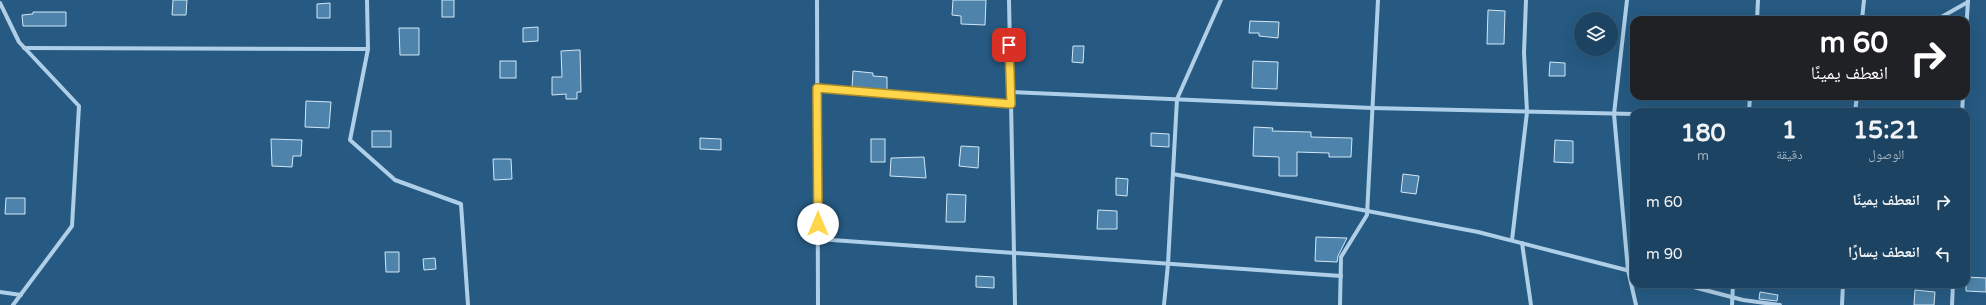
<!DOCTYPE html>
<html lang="ar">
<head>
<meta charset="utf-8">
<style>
  :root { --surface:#1c4462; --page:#254b68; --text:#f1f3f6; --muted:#a0b0be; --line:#3a5c77 }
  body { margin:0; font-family:"Varela Round","Noto Naskh Arabic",sans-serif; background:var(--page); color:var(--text); direction:rtl; height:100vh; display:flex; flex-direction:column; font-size:15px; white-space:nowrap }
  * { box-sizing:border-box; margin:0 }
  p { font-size:13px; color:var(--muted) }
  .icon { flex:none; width:22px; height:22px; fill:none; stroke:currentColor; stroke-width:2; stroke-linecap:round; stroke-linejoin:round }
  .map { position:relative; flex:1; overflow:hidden; direction:ltr }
  .details { position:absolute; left:1630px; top:108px; width:340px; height:180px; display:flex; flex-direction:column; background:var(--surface); border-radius:12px; box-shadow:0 4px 16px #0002,0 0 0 1px var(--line); direction:rtl }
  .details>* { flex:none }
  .banner { position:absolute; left:1630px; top:16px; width:340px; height:84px; border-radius:12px; box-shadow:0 4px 16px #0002,0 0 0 1px var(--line); direction:rtl; background:#202124; color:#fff; overflow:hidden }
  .controls { position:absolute; left:1574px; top:12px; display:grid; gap:8px }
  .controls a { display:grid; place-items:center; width:44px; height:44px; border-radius:50%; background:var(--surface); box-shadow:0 4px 16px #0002,0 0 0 1px var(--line); font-size:20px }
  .pin { position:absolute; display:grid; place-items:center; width:34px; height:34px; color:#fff; margin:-17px; border-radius:8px; box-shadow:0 2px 6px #0006 }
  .me { position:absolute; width:44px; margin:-22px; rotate:0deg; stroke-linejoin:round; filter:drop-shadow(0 0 3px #0008) }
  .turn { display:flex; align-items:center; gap:14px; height:84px; padding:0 16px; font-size:18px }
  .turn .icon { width:52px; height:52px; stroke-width:2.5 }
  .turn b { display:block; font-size:28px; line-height:34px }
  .eta { display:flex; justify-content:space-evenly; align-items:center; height:68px; text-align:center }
  .eta b { font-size:24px; font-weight:700; line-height:28px }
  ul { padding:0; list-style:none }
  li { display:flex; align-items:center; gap:12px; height:52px; padding:0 16px }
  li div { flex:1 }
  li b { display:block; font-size:15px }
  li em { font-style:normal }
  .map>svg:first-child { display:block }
  .building { fill:#4e84ab; stroke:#d2e7f6 }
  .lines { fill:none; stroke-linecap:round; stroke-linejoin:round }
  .street { stroke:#aecfe7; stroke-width:4 }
  .route-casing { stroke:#a68a30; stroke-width:10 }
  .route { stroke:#ffd54a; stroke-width:7 }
</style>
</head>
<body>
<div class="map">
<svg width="1986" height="305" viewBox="0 0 1986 305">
  <rect width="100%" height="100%" fill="#265a82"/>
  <!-- building -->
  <g class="building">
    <polygon points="173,0 187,0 186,15 172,15"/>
    <rect x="442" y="0" width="12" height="17"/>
    <polygon points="953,0 986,0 985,25 961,24 961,16 952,15"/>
    <polygon points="330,3 330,18 317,18 317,4"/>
    <polygon points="1488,10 1505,11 1504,44 1487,44"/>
    <polygon points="33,12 66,12 66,26 23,26 22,15 33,14"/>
    <polygon points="1250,21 1279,22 1278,38 1259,36 1259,33 1249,33"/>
    <polygon points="538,27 538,41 523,42 523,28"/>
    <polygon points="399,28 419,28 419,55 400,55"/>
    <polygon points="1073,46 1084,46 1083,63 1072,62"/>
    <polygon points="577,50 580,50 581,92 577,92 577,99 566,99 566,94 552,95 552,77 562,77 561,51"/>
    <rect x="500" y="61" width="16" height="17"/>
    <polygon points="1253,61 1278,62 1277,89 1252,88"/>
    <polygon points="1550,62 1565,63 1565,76 1549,76"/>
    <polygon points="853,71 873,73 873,76 887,77 887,90 852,88"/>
    <polygon points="306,101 331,102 329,128 305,127"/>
    <polygon points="1254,127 1273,128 1272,131 1311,132 1311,137 1352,138 1351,157 1329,157 1329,153 1297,152 1297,176 1279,176 1279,157 1253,156"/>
    <rect x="372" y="131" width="19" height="16"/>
    <polygon points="1151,133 1169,134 1169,147 1151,146"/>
    <polygon points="700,138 721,139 721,150 700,149"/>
    <polygon points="271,139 302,140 301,156 293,156 292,167 272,166"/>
    <rect x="871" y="139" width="14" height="23"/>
    <polygon points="1555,140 1573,141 1573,163 1554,162"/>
    <polygon points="961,146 979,147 978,168 959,166"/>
    <polygon points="924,157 926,178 890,176 891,158"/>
    <polygon points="493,159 511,159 512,179 494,180"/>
    <polygon points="1403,174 1419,176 1416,194 1401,192"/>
    <polygon points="1116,178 1128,179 1127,196 1116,195"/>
    <polygon points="947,194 966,195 965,222 946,222"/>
    <polygon points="6,198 25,198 25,214 5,214"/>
    <polygon points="1098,210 1117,211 1117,229 1097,229"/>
    <polygon points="1316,237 1347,238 1338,256 1337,262 1315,261"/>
    <polygon points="385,252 399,252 399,272 386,272"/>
    <polygon points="435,258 436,269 424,270 423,259"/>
    <polygon points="976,276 994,277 994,288 976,287"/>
    <polygon points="1966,277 1986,278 1986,292 1966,291"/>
    <polygon points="1915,290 1935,292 1934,305 1914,305"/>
    <polygon points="1760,292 1778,295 1777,301 1759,299"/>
  </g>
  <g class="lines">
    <!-- street -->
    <g class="street">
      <polyline points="367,0 368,49 350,140 395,180 461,204 468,305"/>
      <polyline points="817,0 818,305"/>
      <polyline points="1009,0 1015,305"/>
      <polyline points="1627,0 1614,114 1628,270 1636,305"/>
      <polyline points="0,3 19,42 79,106 72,226 13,305"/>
      <polyline points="1757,20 1758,0"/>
      <polyline points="1862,20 1864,0"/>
      <polyline points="1936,20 1968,2"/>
      <polyline points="1966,32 1968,1"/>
      <polyline points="24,48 368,49"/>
      <polyline points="817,88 1011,105"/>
      <polyline points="1010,92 1372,108 1634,114"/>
      <polyline points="1749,112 1750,96"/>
      <polyline points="1855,112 1857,96"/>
      <polyline points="1962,112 1963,96"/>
      <polyline points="1173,174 1478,232 1634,272"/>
      <polyline points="818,239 1341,276"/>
      <polyline points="1512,240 1527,112 1524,53 1526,0"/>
      <polyline points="1522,243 1531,305"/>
      <polyline points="1682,284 1743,300 1780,305"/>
      <polyline points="0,292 21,295"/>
      <polyline points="1164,305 1168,264 1177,99 1221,0"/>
      <polyline points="1340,305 1341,257 1367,215 1378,0"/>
      <polyline points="1732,305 1733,284"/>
      <polyline points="1842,305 1843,284"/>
      <polyline points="1952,305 1953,284"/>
    </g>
  </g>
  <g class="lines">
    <defs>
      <polyline id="route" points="818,224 817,88 1011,104 1009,45"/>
    </defs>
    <!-- route casing -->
    <use href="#route" class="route-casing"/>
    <!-- route -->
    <use href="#route" class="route"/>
  </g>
</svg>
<div class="controls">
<a><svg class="icon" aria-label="layers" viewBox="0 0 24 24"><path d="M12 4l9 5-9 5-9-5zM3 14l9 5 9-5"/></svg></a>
</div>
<div class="pin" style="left:1009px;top:45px;background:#d93025"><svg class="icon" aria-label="arrive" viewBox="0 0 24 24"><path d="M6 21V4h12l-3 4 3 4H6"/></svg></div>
<svg class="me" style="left:818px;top:224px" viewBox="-20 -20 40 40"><circle r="19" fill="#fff"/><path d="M0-13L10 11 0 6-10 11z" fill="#ffd54a"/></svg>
<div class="banner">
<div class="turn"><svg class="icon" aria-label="right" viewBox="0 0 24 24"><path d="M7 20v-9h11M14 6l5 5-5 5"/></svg><div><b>60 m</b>انعطف يمينًا</div></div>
</div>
<section class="details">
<div class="eta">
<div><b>15:21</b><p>الوصول</p></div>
<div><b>1</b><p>دقيقة</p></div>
<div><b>180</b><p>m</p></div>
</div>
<ul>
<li><svg class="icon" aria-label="right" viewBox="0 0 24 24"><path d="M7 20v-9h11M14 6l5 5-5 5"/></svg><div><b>انعطف يمينًا</b></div><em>60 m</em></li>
<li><svg class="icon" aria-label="left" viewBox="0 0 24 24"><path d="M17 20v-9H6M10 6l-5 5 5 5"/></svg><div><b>انعطف يسارًا</b></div><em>90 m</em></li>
</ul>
</section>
</div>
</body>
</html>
